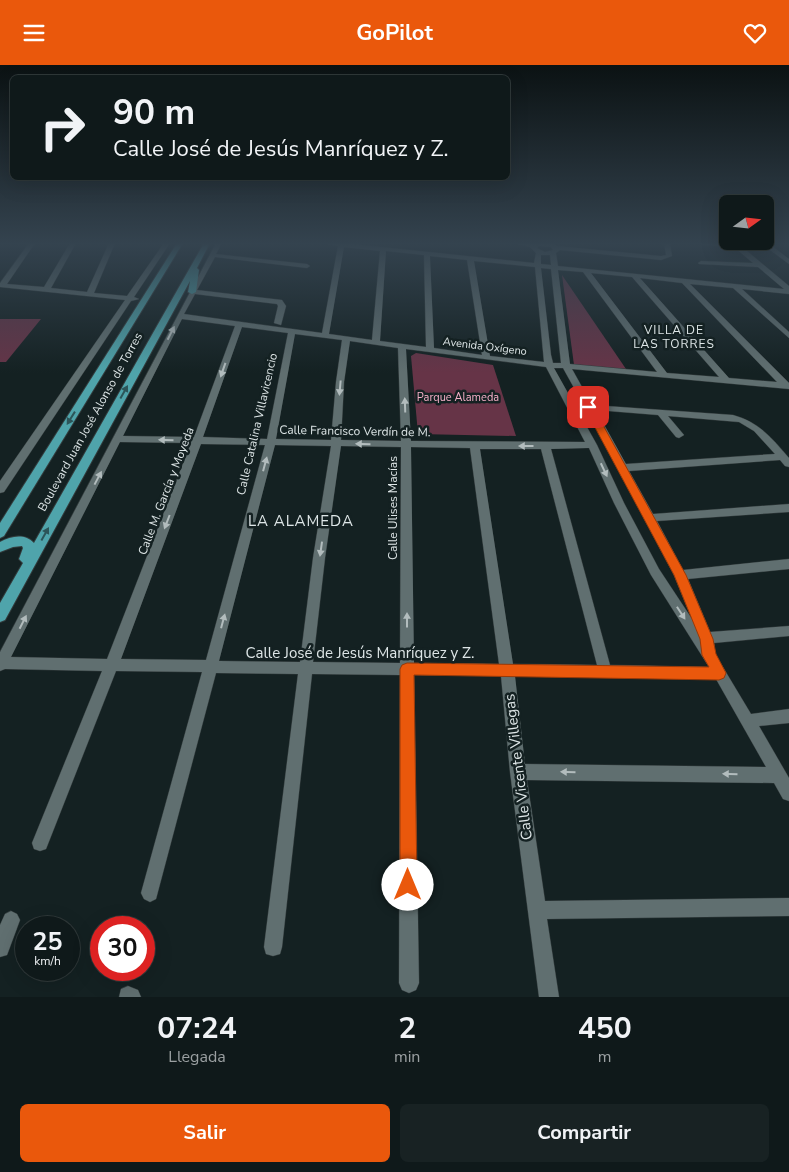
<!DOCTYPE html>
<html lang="es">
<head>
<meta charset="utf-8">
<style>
  :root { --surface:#0f191a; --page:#182223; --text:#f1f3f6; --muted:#9ba0a2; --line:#2f3839; --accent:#ea580c }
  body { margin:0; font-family:"Nunito Sans",sans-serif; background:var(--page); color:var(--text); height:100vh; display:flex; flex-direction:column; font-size:19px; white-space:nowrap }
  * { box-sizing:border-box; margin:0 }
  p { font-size:16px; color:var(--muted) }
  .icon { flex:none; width:28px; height:28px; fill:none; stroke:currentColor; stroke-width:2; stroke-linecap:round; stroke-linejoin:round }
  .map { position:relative; height:932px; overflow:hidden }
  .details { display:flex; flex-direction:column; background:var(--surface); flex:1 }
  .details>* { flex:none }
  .banner { position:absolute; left:10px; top:10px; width:500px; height:105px; border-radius:8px; box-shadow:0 5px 20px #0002,0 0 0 1px var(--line); background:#0f191a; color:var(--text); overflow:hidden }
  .needle { width:32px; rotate:75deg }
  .tools { position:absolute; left:719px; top:130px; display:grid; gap:10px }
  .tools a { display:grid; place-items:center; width:55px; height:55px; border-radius:8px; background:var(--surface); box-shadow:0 5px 20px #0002,0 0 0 1px var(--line); font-size:25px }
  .speed { position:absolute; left:15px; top:851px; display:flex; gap:10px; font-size:25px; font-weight:700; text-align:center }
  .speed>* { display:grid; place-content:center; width:65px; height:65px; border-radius:50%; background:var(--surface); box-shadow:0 5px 20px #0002,0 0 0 1px var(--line); line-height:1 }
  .speed small { font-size:12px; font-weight:400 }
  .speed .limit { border:8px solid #d22; background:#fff; color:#111 }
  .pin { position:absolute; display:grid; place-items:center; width:42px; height:42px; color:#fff; margin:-21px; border-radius:10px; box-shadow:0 2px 8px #0006 }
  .me { position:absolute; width:55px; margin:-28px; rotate:0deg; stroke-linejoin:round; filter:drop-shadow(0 0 4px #0008) }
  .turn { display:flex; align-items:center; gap:18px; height:105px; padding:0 20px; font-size:22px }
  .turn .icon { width:65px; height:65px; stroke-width:2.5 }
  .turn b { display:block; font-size:35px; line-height:42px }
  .eta { display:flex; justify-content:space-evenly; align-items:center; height:85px; text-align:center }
  .eta b { font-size:30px; font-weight:700; line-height:35px }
  .primary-button { display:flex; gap:10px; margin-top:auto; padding:10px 20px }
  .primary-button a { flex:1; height:58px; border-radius:8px; background:var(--accent); color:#fff; font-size:20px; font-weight:700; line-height:58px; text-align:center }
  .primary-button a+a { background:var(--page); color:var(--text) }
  header { display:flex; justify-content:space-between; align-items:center; height:65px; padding:0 20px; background:var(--accent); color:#fff; font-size:22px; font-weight:700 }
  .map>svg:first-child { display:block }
  .green { fill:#663447 }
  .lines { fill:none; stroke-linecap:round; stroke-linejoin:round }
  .minor-casing { stroke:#323b3c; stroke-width:1 }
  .major-casing { stroke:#323b3c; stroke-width:2 }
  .minor { fill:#606f70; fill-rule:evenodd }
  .major { fill:#4fa4ab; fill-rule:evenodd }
  .oneway { fill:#b2bcbd }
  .oneway2 { fill:#2c5559 }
  .route { fill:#ea580c; stroke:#983908 }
  .labels { text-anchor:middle; stroke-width:5; stroke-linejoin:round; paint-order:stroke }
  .far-street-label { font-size:11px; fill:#dee6e7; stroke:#142122 }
  .far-park-label { font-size:11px; fill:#f6b0c8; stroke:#142122 }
  .far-quarter-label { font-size:12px; letter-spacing:1px; fill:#dee6e7; stroke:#142122 }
  .street-label { font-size:12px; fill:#dee6e7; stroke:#142122 }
  .quarter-label { font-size:15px; letter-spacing:1px; fill:#dee6e7; stroke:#142122 }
  .near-street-label { font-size:15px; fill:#dee6e7; stroke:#142122 }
</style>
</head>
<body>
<header><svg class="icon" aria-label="menu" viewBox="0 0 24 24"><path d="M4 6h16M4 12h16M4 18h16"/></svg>GoPilot<svg class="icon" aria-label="heart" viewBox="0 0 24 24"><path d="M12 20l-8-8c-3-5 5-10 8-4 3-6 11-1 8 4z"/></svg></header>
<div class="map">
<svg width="789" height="932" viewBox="0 0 789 932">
  <rect width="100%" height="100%" fill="#142122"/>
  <!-- green -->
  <g class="green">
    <polygon points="562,210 626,304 574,300"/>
    <polygon points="0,254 41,254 6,297 0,297"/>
    <polygon points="416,288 493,300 516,371 418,369 411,291"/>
  </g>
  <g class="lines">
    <defs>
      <g id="minor">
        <polygon points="29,178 35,178 7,219 44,222 70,178 76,178 51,223 87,227 109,178 115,178 94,228 127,231 164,178 170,178 134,232 139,234 131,236 4,427 0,428 0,416 125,235 0,222 0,218"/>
        <path d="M 216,178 L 222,178 L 216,189 L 307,199 L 310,201 L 307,203 L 215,192 L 197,225 L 282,235 L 286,241 L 281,260 L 274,258 L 278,241 L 277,239 L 195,229 L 184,249 L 322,268 L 338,181 L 322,178 L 343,178 L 534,198 L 536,188 L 530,182 L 513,178 L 553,178 L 557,181 L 661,191 L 666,190 L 664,178 L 670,178 L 672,191 L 661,195 L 560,185 L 556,188 L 558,201 L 784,224 L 758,202 L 699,199 L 698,198 L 701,196 L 753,198 L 734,182 L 703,180 L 700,178 L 768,178 L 789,194 L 789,199 L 762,179 L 741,181 L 789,221 L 789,229 L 742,224 L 789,267 L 789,273 L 733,223 L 690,219 L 789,318 L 789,324 L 572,304 L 592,340 L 733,350 C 759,357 772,373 789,393 L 789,402 L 785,401 L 780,395 L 629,406 L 653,449 L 789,439 L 789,447 L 657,456 L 683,505 L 789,494 L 789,504 L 688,514 L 710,567 L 789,561 L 789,571 L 714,578 L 715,589 L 751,649 L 789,644 L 789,658 L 759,661 L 789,713 L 789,736 L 783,734 L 774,718 L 527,715 L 545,836 L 789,833 L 789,851 L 547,854 L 559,932 L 539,932 L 510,707 L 501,611 L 414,610 L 419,918 L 416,925 L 409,928 L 402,925 L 399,918 L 400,610 L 312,609 L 282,882 L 280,889 L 273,891 L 266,889 L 264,882 L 298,609 L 216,608 L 156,834 L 150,837 L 144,834 L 141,828 L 202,607 L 116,606 L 46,784 L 40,786 L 34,784 L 32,778 L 102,606 L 5,604 L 0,606 L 0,587 ZM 540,181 L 551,182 L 553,185 L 545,187 L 537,183 ZM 344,182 L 380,186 L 372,275 L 329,269 ZM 386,186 L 424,190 L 426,282 L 380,276 ZM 541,190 L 550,190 L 551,200 L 541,199 ZM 430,191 L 467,195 L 482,290 L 434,283 ZM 474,196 L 535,202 L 544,297 L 490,291 ZM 541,203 L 551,204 L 561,298 L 553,298 L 551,290 ZM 558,205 L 583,207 L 657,307 L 570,299 ZM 591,208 L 632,212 L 719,312 L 667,308 ZM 640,213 L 682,218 L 777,317 L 729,313 ZM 182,254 L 235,261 L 194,372 L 123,371 ZM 242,262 L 288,268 L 267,374 L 203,372 ZM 295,269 L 342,275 L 336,317 L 331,375 L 276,374 ZM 350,276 L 398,283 L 401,376 L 341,375 L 344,317 ZM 406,284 L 546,302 L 585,377 L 411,376 ZM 554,303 L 563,303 L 598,366 L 674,510 L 692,554 L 659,504 L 624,438 L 597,380 ZM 596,345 L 658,350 L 676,372 L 679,373 L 684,370 L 668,351 L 739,357 L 754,366 L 775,389 L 626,399 ZM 120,377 L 191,378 L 107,594 L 11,592 ZM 201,379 L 265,380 L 206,595 L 121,594 ZM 275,380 L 331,381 L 313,493 L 300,597 L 219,596 ZM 341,381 L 401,382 L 400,598 L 313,597 L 325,493 ZM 411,382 L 470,383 L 499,599 L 414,598 ZM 589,383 L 614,438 L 651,510 L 709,602 L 610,600 L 551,384 ZM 480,384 L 541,384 L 597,600 L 513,599 ZM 515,611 L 716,614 L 766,702 L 525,699 Z"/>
        <polygon points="11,846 17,849 20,855 7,890 0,892 0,860 5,849"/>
        <polygon points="128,921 138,925 141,932 119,932 121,924"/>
      </g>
      <g id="major">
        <polygon points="177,178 183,178 4,471 0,473 0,458"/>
        <path d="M 204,178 L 210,178 L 197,203 L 199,205 L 196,227 L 192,229 L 188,227 L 190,216 L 5,555 L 0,557 L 0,538 L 23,498 L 19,494 L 23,483 L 22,481 L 13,482 L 0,487 L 0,477 C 11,471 25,468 34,478 Z"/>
      </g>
    </defs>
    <!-- minor casing -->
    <use href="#minor" class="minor-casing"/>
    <!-- major casing -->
    <use href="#major" class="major-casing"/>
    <!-- minor -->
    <use href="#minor" class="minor"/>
    <!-- major -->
    <use href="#major" class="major"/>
  </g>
  <!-- one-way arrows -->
  <defs><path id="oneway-solid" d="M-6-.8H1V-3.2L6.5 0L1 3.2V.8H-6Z" transform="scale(1.25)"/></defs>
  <g class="oneway">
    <use href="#oneway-solid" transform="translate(171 268) rotate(-63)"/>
    <use href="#oneway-solid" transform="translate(223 305) rotate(109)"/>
    <use href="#oneway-solid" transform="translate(340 323) rotate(95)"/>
    <use href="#oneway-solid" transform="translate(405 340) rotate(-92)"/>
    <use href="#oneway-solid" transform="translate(166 375) rotate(-179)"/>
    <use href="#oneway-solid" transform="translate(363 379) rotate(-179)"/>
    <use href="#oneway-solid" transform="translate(526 381) rotate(180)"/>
    <use href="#oneway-solid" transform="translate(265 399) rotate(-75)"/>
    <use href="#oneway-solid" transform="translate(604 405) rotate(65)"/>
    <use href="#oneway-solid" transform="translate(98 413) rotate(-62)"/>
    <use href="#oneway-solid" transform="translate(167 457) rotate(111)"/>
    <use href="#oneway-solid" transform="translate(321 484) rotate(98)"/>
    <use href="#oneway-solid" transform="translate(681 548) rotate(57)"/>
    <use href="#oneway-solid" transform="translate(407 555) rotate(-90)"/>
    <use href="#oneway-solid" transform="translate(223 556) rotate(-75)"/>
    <use href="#oneway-solid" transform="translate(23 557) rotate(-63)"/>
    <use href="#oneway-solid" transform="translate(568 707) rotate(-179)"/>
    <use href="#oneway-solid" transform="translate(730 709) rotate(-179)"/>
  </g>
  <g class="oneway2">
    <use href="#oneway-solid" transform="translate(124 327) rotate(-61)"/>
    <use href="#oneway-solid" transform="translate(71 353) rotate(122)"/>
    <use href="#oneway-solid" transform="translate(45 469) rotate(-61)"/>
  </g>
  <!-- sky -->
  <linearGradient id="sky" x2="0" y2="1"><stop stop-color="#0b1213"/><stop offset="0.58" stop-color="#34434f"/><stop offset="1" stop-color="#34434f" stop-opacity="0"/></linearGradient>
  <rect width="789" height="308" fill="url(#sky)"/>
  <!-- route -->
  <polygon class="route" points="588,339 593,342 686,510 713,574 716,589 726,608 724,613 719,615 414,610 417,820 415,826 408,829 402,826 400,820 400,604 402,600 407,598 709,602 702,590 700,574 674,510 584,342"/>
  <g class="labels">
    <!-- far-street labels -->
    <g class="far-street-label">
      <text transform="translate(485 281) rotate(7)" y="4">Avenida Oxígeno</text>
    </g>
    <!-- far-park labels -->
    <g class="far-park-label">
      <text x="458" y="336">Parque Alameda</text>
    </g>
    <!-- far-quarter labels -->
    <g class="far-quarter-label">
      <text x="674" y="269">VILLA DE<tspan x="674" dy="14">LAS TORRES</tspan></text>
    </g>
    <!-- street labels -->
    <g class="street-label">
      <text transform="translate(90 357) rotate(-61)" y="4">Boulevard Juan José Alonso de Torres</text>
      <text transform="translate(257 359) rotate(-77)" y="4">Calle Catalina Villavicencio</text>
      <text transform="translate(355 366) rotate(1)" y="4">Calle Francisco Verdín de M.</text>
      <text transform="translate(166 426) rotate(-69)" y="4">Calle M. García y Moyeda</text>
      <text transform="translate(393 443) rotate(-90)" y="4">Calle Ulises Macías</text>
    </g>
    <!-- quarter labels -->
    <g class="quarter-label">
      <text x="301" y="461">LA ALAMEDA</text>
    </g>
    <!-- near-street labels -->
    <g class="near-street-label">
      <text x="360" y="593">Calle José de Jesús Manríquez y Z.</text>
      <text transform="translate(518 702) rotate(-97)" y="5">Calle Vicente Villegas</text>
    </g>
  </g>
</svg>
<div class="tools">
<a><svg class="needle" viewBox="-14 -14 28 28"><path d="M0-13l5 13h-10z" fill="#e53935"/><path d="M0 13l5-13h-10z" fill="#9ba0a2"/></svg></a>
</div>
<div class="speed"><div>25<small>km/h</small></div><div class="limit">30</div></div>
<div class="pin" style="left:588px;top:342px;background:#d93025"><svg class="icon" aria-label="arrive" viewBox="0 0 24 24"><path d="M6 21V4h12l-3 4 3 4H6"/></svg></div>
<svg class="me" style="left:408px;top:820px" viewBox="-20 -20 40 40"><circle r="19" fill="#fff"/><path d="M0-13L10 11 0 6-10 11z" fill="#ea580c"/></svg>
<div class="banner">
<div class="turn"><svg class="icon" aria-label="right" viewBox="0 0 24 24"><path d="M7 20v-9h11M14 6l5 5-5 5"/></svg><div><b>90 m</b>Calle José de Jesús Manríquez y Z.</div></div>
</div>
</div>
<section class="details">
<div class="eta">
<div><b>07:24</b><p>Llegada</p></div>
<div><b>2</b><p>min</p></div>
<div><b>450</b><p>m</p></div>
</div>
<div class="primary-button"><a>Salir</a><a>Compartir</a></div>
</section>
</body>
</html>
